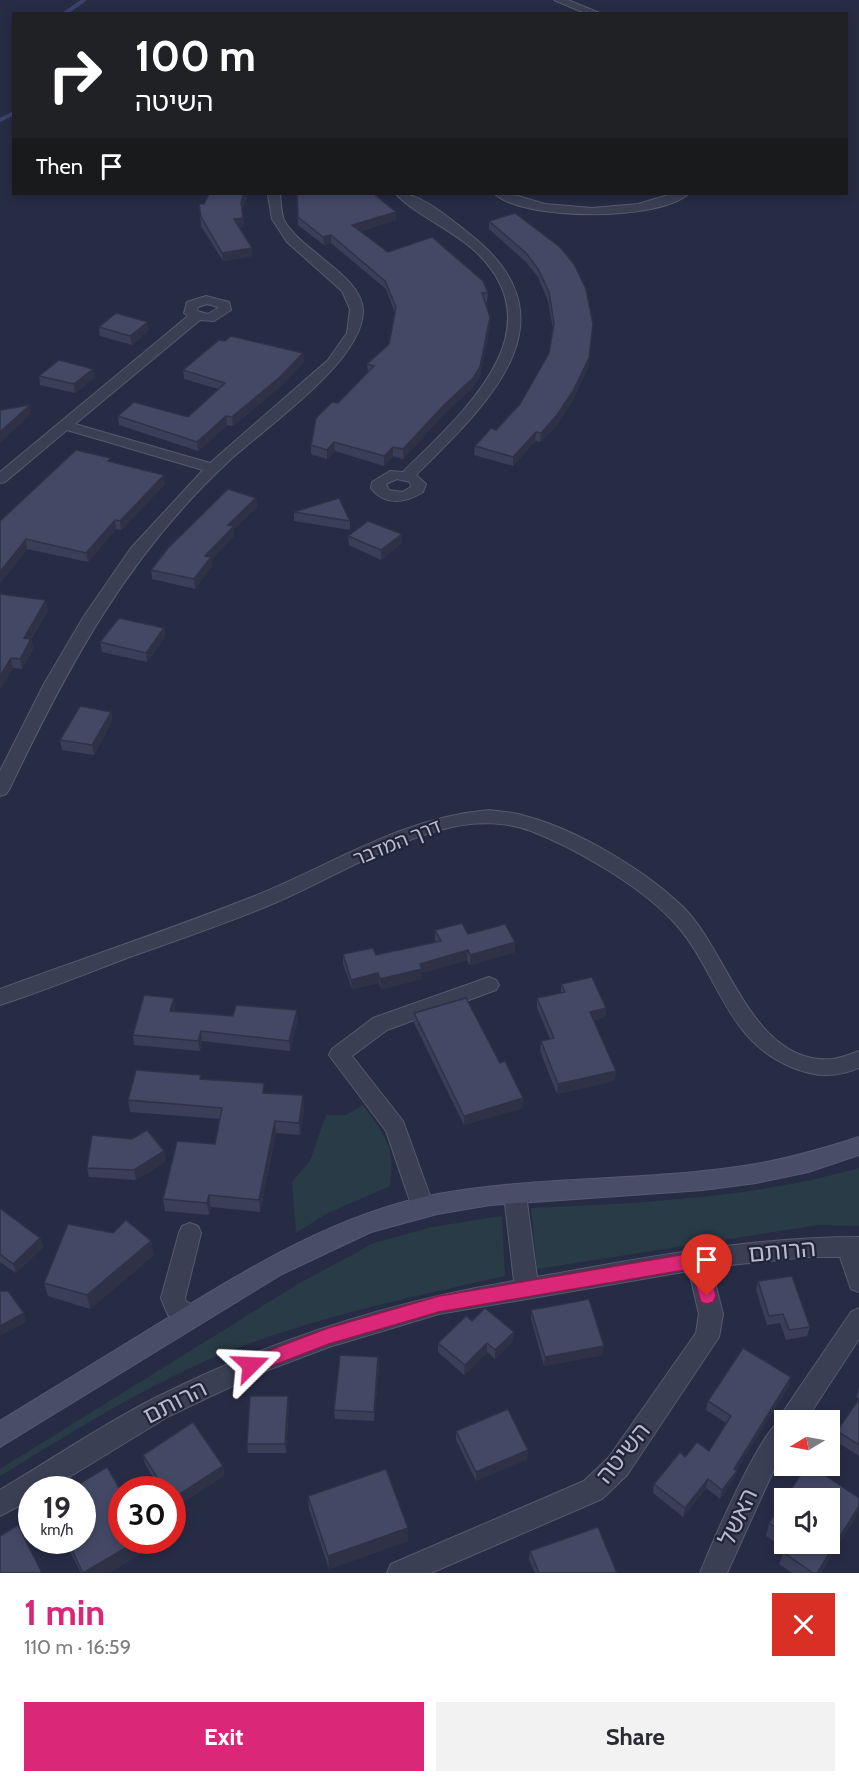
<!DOCTYPE html>
<html lang="en">
<head>
<meta charset="utf-8">
<style>
  :root { --surface:#fff; --page:#f2f2f3; --text:#2b2b33; --muted:#7c7c81; --accent:#db2777 }
  body { margin:0; font-family:Cabin,"Noto Sans Hebrew",sans-serif; background:var(--page); color:var(--text); height:100vh; display:flex; flex-direction:column; font-size:22px; white-space:nowrap }
  * { box-sizing:border-box; margin:0 }
  p { font-size:20px; color:var(--muted) }
  .icon { flex:none; width:33px; height:33px; fill:none; stroke:currentColor; stroke-width:2; stroke-linecap:round; stroke-linejoin:round }
  .map { position:relative; height:1573px; overflow:hidden }
  .details { display:flex; flex-direction:column; background:var(--surface); flex:1 }
  .details>* { flex:none }
  .hud { position:absolute; left:12px; top:12px; width:836px; height:183px; border-radius:0px; box-shadow:0 3px 9px #0003; background:#202124; color:#fff; overflow:hidden }
  .needle { width:39px; rotate:260deg }
  .controls { position:absolute; left:774px; top:1410px; display:grid; gap:12px }
  .controls a { display:grid; place-items:center; width:66px; height:66px; border-radius:0px; background:var(--surface); box-shadow:0 3px 9px #0003; font-size:30px }
  .speed { position:absolute; left:18px; top:1476px; display:flex; gap:12px; font-size:30px; font-weight:700; text-align:center }
  .speed>* { display:grid; place-content:center; width:78px; height:78px; border-radius:50%; background:var(--surface); box-shadow:0 3px 9px #0003; line-height:1 }
  .speed small { font-size:15px; font-weight:400 }
  .speed .limit { border:9px solid #d22; background:#fff; color:#111 }
  .pin { position:absolute; display:grid; place-items:center; width:51px; height:51px; color:#fff; margin:-62px -26px; border-radius:50% 50% 50% 0; rotate:-45deg; box-shadow:0 0 6px #0007 }
  .pin .icon { rotate:45deg }
  .me { position:absolute; width:66px; margin:-33px; rotate:69deg; stroke-linejoin:round; filter:drop-shadow(0 0 4px #0008) }
  .turn { display:flex; align-items:center; gap:21px; height:126px; padding:0 24px; font-size:27px }
  .turn .icon { width:78px; height:78px; stroke-width:2.5 }
  .turn b { display:block; font-size:42px; line-height:51px }
  .then { display:flex; align-items:center; height:57px; padding:0 24px; background:#0003; gap:12px; font-size:22px }
  .round { display:grid; place-items:center; flex:none; width:63px; height:63px; border-radius:0px; background:var(--page) }
  .head { display:flex; align-items:center; justify-content:space-between; height:102px; padding:0 24px }
  h1 { font-size:36px; font-weight:700; line-height:45px; color:var(--accent) }
  .cta { display:flex; gap:12px; margin-top:auto; padding:12px 24px }
  .cta a { flex:1; height:69px; border-radius:0px; background:var(--accent); color:#fff; font-size:24px; font-weight:700; line-height:69px; text-align:center }
  .cta a+a { background:var(--page); color:var(--text) }
  .map>svg:first-child { display:block }
  .green { fill:#293b46 }
  .lines { fill:none; stroke-linecap:round; stroke-linejoin:round }
  .stream { stroke:#3a426c; stroke-width:4 }
  .street-casing { stroke:#575a6e; stroke-width:2 }
  .secondary-casing { stroke:#575a6e; stroke-width:2 }
  .street { fill:#3b3f54; fill-rule:evenodd }
  .secondary { fill:#494d67; fill-rule:evenodd }
  .wall { fill:#3a3e57 }
  .shaded-wall { fill:#2f3247 }
  .building { fill:#434865; stroke:#2f3247; stroke-width:1.5 }
  .route { fill:#db2777; stroke:#8e194d; stroke-width:1.5 }
  .labels { text-anchor:middle; stroke-width:4.5; stroke-linejoin:round; paint-order:stroke }
  .street-label { font-size:20px; fill:#b9bbcd; stroke:#20243a }
  .near-street-label { font-size:24px; fill:#b9bbcd; stroke:#20243a }
</style>
</head>
<body>
<div class="map">
<svg width="859" height="1573" viewBox="0 0 859 1573">
  <rect width="100%" height="100%" fill="#272c45"/>
  <!-- green -->
  <g class="green">
    <path d="M 363,1105 C 386,1138 395,1144 390,1186 L 326,1214 L 296,1233 L 292,1182 L 310,1161 L 326,1115 L 346,1115 Z"/>
    <path d="M 859,1168 L 859,1226 L 818,1225 L 537,1269 L 531,1208 C 641,1203 753,1198 859,1168 Z"/>
    <path d="M 502,1216 L 505,1276 C 404,1299 299,1320 203,1362 C 132,1394 66,1436 0,1476 L 0,1469 L 298,1284 L 374,1243 L 432,1227 Z"/>
  </g>
  <g class="lines">
    <!-- stream -->
    <g class="stream">
      <polyline points="64,14 84,0"/>
      <polyline points="0,120 14,113"/>
    </g>
    <defs>
      <g id="street">
        <polygon points="554,0 568,0 602,14 587,14"/>
        <path d="M 268,194 L 280,194 C 281,202 281,213 284,220 C 300,251 363,276 363,311 C 363,361 266,427 230,460 C 128,554 68,666 9,790 L 6,794 L 0,796 L 0,771 L 44,684 L 84,616 L 131,548 L 203,470 L 67,430 L 5,482 L 0,483 L 0,472 L 188,316 L 184,313 L 187,302 L 206,296 L 229,302 L 231,310 L 214,321 L 200,320 L 75,424 L 210,463 L 328,360 L 347,333 L 350,309 L 342,291 L 287,242 L 272,219 ZM 207,304 L 218,307 L 218,308 L 208,314 L 197,311 L 198,307 Z"/>
        <path d="M 396,194 C 419,191 449,218 467,232 C 581,319 488,403 416,475 L 426,484 L 423,492 C 406,503 384,506 371,488 L 372,482 L 390,471 L 403,472 C 461,414 561,330 474,250 C 452,230 413,213 396,194 ZM 397,479 L 410,482 L 411,487 L 402,492 L 389,490 L 386,484 Z"/>
        <path d="M 495,194 L 511,194 L 545,204 L 592,208 L 638,204 L 672,194 L 688,194 C 659,221 524,221 495,194 Z"/>
        <path d="M 489,810 C 501,812 514,812 525,816 C 576,829 645,870 683,907 C 729,952 752,1066 833,1059 C 842,1058 850,1054 859,1051 L 859,1068 C 835,1078 815,1077 791,1067 C 723,1039 718,967 671,919 C 637,884 577,849 531,831 C 507,822 477,821 452,827 C 390,841 335,877 277,902 C 228,923 177,940 127,958 C 85,974 43,991 0,1005 L 0,989 C 84,958 169,930 252,897 C 333,865 399,818 489,810 Z"/>
        <polygon points="489,977 496,980 499,985 496,990 387,1030 352,1056 403,1121 434,1207 431,1214 423,1217 415,1214 412,1207 386,1131 329,1055 332,1049 373,1018"/>
        <path d="M 515,1186 L 523,1188 L 526,1195 L 537,1277 C 644,1258 750,1237 859,1237 L 859,1292 L 851,1289 L 840,1257 L 806,1257 L 711,1267 L 723,1314 L 719,1337 L 627,1475 L 602,1499 L 431,1573 L 387,1573 L 391,1564 L 584,1481 L 609,1457 L 696,1333 L 699,1314 L 689,1271 L 439,1314 L 329,1347 L 260,1373 L 169,1416 L 48,1490 L 32,1490 L 32,1499 L 0,1516 L 0,1490 C 51,1460 100,1426 153,1399 C 268,1341 387,1302 514,1281 L 504,1195 L 507,1188 Z"/>
        <polygon points="190,1223 198,1226 201,1233 185,1298 186,1301 199,1309 203,1316 199,1323 191,1327 168,1315 161,1298 179,1233 182,1226"/>
        <path d="M 859,1308 L 859,1339 L 806,1420 L 784,1420 L 784,1453 L 776,1465 L 727,1573 L 700,1573 C 710,1548 761,1429 780,1422 L 783,1412 L 851,1312 Z"/>
      </g>
      <path id="secondary" d="M 859,1137 L 859,1155 L 808,1172 L 756,1183 L 703,1190 L 490,1205 L 437,1214 L 371,1232 L 282,1274 L 0,1447 L 0,1421 C 55,1387 111,1353 166,1319 C 251,1267 338,1213 438,1194 C 543,1175 651,1182 756,1164 C 791,1158 825,1148 859,1137 Z"/>
    </defs>
    <!-- street casing -->
    <use href="#street" class="street-casing"/>
    <!-- secondary casing -->
    <use href="#secondary" class="secondary-casing"/>
    <!-- street -->
    <use href="#street" class="street"/>
    <!-- secondary -->
    <use href="#secondary" class="secondary"/>
  </g>
  <!-- wall -->
  <g class="wall">
    <polygon points="248,194 242,209 244,226 239,227 252,256 223,261 201,226 199,204 204,204"/>
    <polygon points="297,194 396,220 360,231 388,252 488,293 487,302 485,302 490,317 490,326 480,376 473,387 444,414 403,459 393,456 384,466 335,451 327,459 311,454 311,445 338,403 368,372 367,364 389,344 395,313 386,289 331,243 324,245 298,225"/>
    <polygon points="515,213 593,324 588,367 573,400 557,425 540,442 535,441 513,466 474,455 475,446 496,430 520,404 549,353 553,329 548,301 538,277 525,261 489,229 489,221"/>
    <polygon points="99,327 149,330 132,345 100,336"/>
    <polygon points="225,341 303,353 304,362 281,386 233,426 227,425 198,451 119,425 118,416 188,417 218,389 184,379 183,370"/>
    <polygon points="93,369 94,378 75,393 40,385 39,376"/>
    <polygon points="112,462 165,484 121,530 116,529 88,562 27,549 0,583 0,521"/>
    <polygon points="256,498 257,507 234,529 234,536 211,560 212,566 195,589 152,579 151,570"/>
    <polygon points="294,512 350,521 350,530 294,521"/>
    <polygon points="348,536 402,543 381,560 349,545"/>
    <polygon points="0,594 48,610 31,639 33,649 22,669 13,668 0,689"/>
    <polygon points="164,628 165,637 147,662 102,652 100,642"/>
    <polygon points="111,712 112,721 94,755 62,750 60,740"/>
    <polygon points="435,930 468,934 515,942 515,952 470,965 467,960 422,973 422,979 381,989 379,983 352,989 343,964 343,954 376,955 436,942 435,940"/>
    <polygon points="561,984 606,1008 605,1018 594,1020 616,1071 614,1081 557,1094 540,1051 541,1041 550,1039 537,1008 537,998 561,993"/>
    <polygon points="174,998 175,1008 174,1011 233,1016 298,1019 290,1051 202,1041 200,1051 134,1045 133,1035"/>
    <polygon points="414,1013 523,1108 464,1125 414,1023"/>
    <polygon points="202,1079 265,1093 304,1107 300,1135 276,1133 260,1212 211,1207 209,1215 165,1211 163,1199 215,1144 220,1119 130,1112 128,1100"/>
    <polygon points="132,1139 166,1161 136,1180 89,1177 87,1168"/>
    <polygon points="0,1210 40,1238 43,1247 16,1273 0,1262"/>
    <polygon points="113,1233 151,1241 154,1255 90,1309 48,1296 44,1283"/>
    <polygon points="758,1281 810,1327 807,1336 786,1340 780,1323 767,1325 756,1290"/>
    <polygon points="531,1310 603,1355 544,1366 531,1319"/>
    <polygon points="472,1321 514,1332 513,1341 495,1359 487,1352 464,1375 438,1352 438,1343"/>
    <polygon points="379,1366 374,1421 335,1419 334,1410"/>
    <polygon points="789,1386 736,1470 734,1479 720,1499 706,1488 683,1517 653,1493 654,1484 685,1457 709,1451 726,1423 706,1410 708,1401"/>
    <polygon points="859,1387 859,1399 856,1397"/>
    <polygon points="859,1399 859,1456 834,1440 837,1431"/>
    <polygon points="289,1405 286,1453 248,1453 247,1444"/>
    <polygon points="456,1431 527,1459 476,1481 456,1440"/>
    <polygon points="143,1455 223,1466 224,1475 173,1509 172,1490 161,1490 145,1464"/>
    <polygon points="308,1496 408,1541 329,1569 309,1509"/>
    <polygon points="859,1498 859,1510 858,1513 821,1573 792,1573 779,1564 785,1549 766,1536 769,1523 784,1500 784,1544 830,1544"/>
    <polygon points="64,1540 146,1540 148,1549 109,1573 81,1573"/>
    <polygon points="530,1551 617,1573 535,1573 529,1560"/>
  </g>
  <!-- shaded-wall -->
  <g class="shaded-wall">
    <polygon points="244,194 248,194 241,210 241,202"/>
    <polygon points="396,212 396,220 352,233 352,225"/>
    <polygon points="243,218 244,226 235,228 234,219"/>
    <polygon points="331,235 331,243 324,245 323,237"/>
    <polygon points="252,248 252,256 223,261 222,253"/>
    <polygon points="490,317 490,326 480,376 473,387 444,414 403,459 403,449"/>
    <polygon points="148,322 149,330 132,345 130,336"/>
    <polygon points="593,324 588,367 573,400 557,425 540,442 541,433"/>
    <polygon points="303,353 304,362 281,386 233,426 232,417"/>
    <polygon points="93,369 94,378 75,393 74,384"/>
    <polygon points="30,405 31,414 0,443 0,432"/>
    <polygon points="226,416 227,425 198,451 197,442"/>
    <polygon points="536,432 535,441 513,466 513,457"/>
    <polygon points="334,442 335,451 327,459 327,450"/>
    <polygon points="393,447 393,456 384,466 384,456"/>
    <polygon points="164,475 165,484 121,530 120,521"/>
    <polygon points="256,498 257,507 234,529 234,536 211,560 212,566 195,589 194,579 205,556 228,525"/>
    <polygon points="115,520 116,529 88,562 86,553"/>
    <polygon points="402,534 402,543 381,560 381,550"/>
    <polygon points="26,539 27,549 0,583 0,572"/>
    <polygon points="46,600 48,610 25,648 24,638"/>
    <polygon points="164,628 165,637 147,662 146,653"/>
    <polygon points="31,639 33,649 22,669 20,659"/>
    <polygon points="11,658 13,668 0,689 0,676"/>
    <polygon points="111,712 112,721 94,755 92,745"/>
    <polygon points="515,942 515,952 470,965 470,955"/>
    <polygon points="468,950 467,960 422,973 422,979 381,989 380,979 420,964"/>
    <polygon points="378,973 379,983 352,989 351,980"/>
    <polygon points="174,998 175,1008 172,1021 170,1011"/>
    <polygon points="606,1008 605,1018 589,1022 590,1012"/>
    <polygon points="297,1010 298,1019 290,1051 289,1041"/>
    <polygon points="201,1031 202,1041 200,1051 198,1041"/>
    <polygon points="616,1071 614,1081 557,1094 558,1084"/>
    <polygon points="303,1095 304,1107 300,1135 299,1123"/>
    <polygon points="523,1098 523,1108 464,1125 464,1116"/>
    <polygon points="275,1121 276,1133 260,1212 259,1200"/>
    <polygon points="164,1151 166,1161 136,1180 134,1170"/>
    <polygon points="209,1195 211,1207 209,1215 207,1203"/>
    <polygon points="40,1238 43,1247 16,1273 13,1264"/>
    <polygon points="151,1241 154,1255 90,1309 87,1295"/>
    <polygon points="24,1313 27,1322 0,1336 0,1326"/>
    <polygon points="514,1332 513,1341 495,1359 495,1350"/>
    <polygon points="487,1343 487,1352 464,1375 465,1365"/>
    <polygon points="604,1346 603,1355 544,1366 545,1357"/>
    <polygon points="378,1357 379,1366 374,1421 374,1412"/>
    <polygon points="791,1377 789,1386 732,1476 737,1471 734,1479 720,1499 722,1490 734,1469"/>
    <polygon points="288,1396 289,1405 286,1453 285,1444"/>
    <polygon points="528,1450 527,1459 476,1481 476,1472"/>
    <polygon points="223,1466 224,1475 173,1509 172,1499"/>
    <polygon points="708,1479 706,1488 683,1517 685,1508"/>
    <polygon points="859,1506 858,1513 821,1573 817,1573"/>
    <polygon points="408,1528 408,1541 329,1569 328,1556"/>
    <polygon points="139,1540 146,1540 148,1549 109,1573 84,1573"/>
  </g>
  <!-- building -->
  <g class="building">
    <polygon points="209,194 244,194 241,202 243,218 234,219 252,248 222,253 201,217 199,204 204,204"/>
    <polygon points="297,194 374,194 396,212 352,225 388,252 432,237 483,281 488,293 482,293 490,317 480,367 473,378 444,405 403,449 393,447 384,456 334,442 327,450 311,445 316,418 332,402 338,403 374,366 367,364 389,344 396,307 385,281 331,235 323,237 298,217"/>
    <polygon points="515,213 560,247 574,264 586,289 593,324 589,358 573,391 557,415 541,433 536,432 513,457 475,446 491,428 496,430 520,404 549,353 554,323 549,292 538,269 526,253 489,221"/>
    <polygon points="116,313 148,322 130,336 99,327"/>
    <polygon points="231,336 303,353 280,377 232,417 226,416 197,442 118,416 134,402 188,417 225,383 183,370 219,340 225,341"/>
    <polygon points="59,360 93,369 74,384 39,376"/>
    <polygon points="30,405 0,432 0,410"/>
    <polygon points="76,450 111,458 108,461 164,475 120,521 115,520 86,553 26,539 0,572 0,521"/>
    <polygon points="228,489 256,498 228,525 234,526 205,556 211,557 194,579 151,570 168,548"/>
    <polygon points="339,498 350,521 294,512"/>
    <polygon points="368,521 402,534 381,550 348,536"/>
    <polygon points="0,594 46,600 24,638 31,639 20,659 11,658 0,676"/>
    <polygon points="119,618 164,628 146,653 100,642"/>
    <polygon points="80,706 111,712 92,745 60,740"/>
    <polygon points="462,923 468,934 505,924 515,942 470,955 468,950 420,964 422,969 380,979 378,973 351,980 343,954 373,948 376,955 441,941 435,930"/>
    <polygon points="592,977 606,1008 590,1012 616,1071 558,1084 541,1041 554,1038 537,998 565,992 561,984"/>
    <polygon points="144,995 174,998 170,1011 233,1016 236,1005 297,1010 289,1041 201,1031 198,1041 133,1035"/>
    <polygon points="466,998 500,1063 505,1061 523,1098 464,1116 414,1013"/>
    <polygon points="136,1070 201,1075 200,1079 264,1083 263,1093 303,1095 299,1123 275,1121 259,1200 209,1195 207,1203 163,1199 177,1141 215,1144 222,1108 128,1100"/>
    <polygon points="147,1130 164,1151 134,1170 87,1168 92,1135 132,1139"/>
    <polygon points="1,1209 40,1238 13,1264 0,1254 0,1210"/>
    <polygon points="126,1220 151,1241 87,1295 44,1283 68,1224 113,1233"/>
    <polygon points="792,1276 810,1327 789,1330 783,1314 769,1316 758,1281"/>
    <polygon points="0,1291 8,1291 24,1313 0,1326"/>
    <polygon points="589,1299 604,1346 545,1357 531,1310"/>
    <polygon points="485,1308 514,1332 495,1350 487,1343 465,1365 438,1343 466,1316 472,1321"/>
    <polygon points="743,1348 791,1377 734,1469 737,1471 722,1490 708,1479 685,1508 654,1484 680,1452 685,1457 697,1442 709,1451 731,1416 708,1401"/>
    <polygon points="340,1355 378,1357 374,1412 334,1410"/>
    <polygon points="250,1396 288,1396 285,1444 247,1444"/>
    <polygon points="859,1399 859,1445 837,1431"/>
    <polygon points="508,1409 528,1450 476,1472 456,1431"/>
    <polygon points="193,1422 223,1466 172,1499 172,1490 165,1490 143,1455"/>
    <polygon points="807,1466 811,1466 859,1498 859,1506 817,1573 813,1573 783,1552 788,1544 830,1544 830,1498 785,1498"/>
    <polygon points="107,1467 122,1493 122,1540 139,1540 83,1573 67,1540 82,1540 82,1490 69,1490"/>
    <polygon points="386,1469 408,1528 328,1556 308,1496"/>
    <polygon points="784,1500 784,1534 769,1523"/>
    <polygon points="18,1525 42,1573 0,1573 0,1536"/>
    <polygon points="598,1527 617,1573 539,1573 530,1551"/>
  </g>
  <!-- route -->
  <polygon class="route" points="698,1252 704,1254 707,1260 716,1296 713,1302 707,1304 701,1302 691,1269 439,1312 329,1344 251,1374 244,1371 241,1365 244,1360 328,1328 439,1296"/>
  <g class="labels">
    <!-- street labels -->
    <g class="street-label">
      <text transform="translate(397 842) rotate(-22)" y="7">דרך המדבר</text>
    </g>
    <!-- near-street labels -->
    <g class="near-street-label">
      <text transform="translate(782 1251) rotate(-5)" y="8">הרותם</text>
      <text transform="translate(175 1402) rotate(-27)" y="8">הרותם</text>
      <text transform="translate(623 1453) rotate(-51)" y="8">השיטה</text>
      <text transform="translate(738 1517) rotate(-65)" y="8">האשל</text>
    </g>
  </g>
</svg>
<div class="controls">
<a><svg class="needle" viewBox="-14 -14 28 28"><path d="M0-13l5 13h-10z" fill="#e53935"/><path d="M0 13l5-13h-10z" fill="#7c7c81"/></svg></a>
<a><svg class="icon" aria-label="sound" viewBox="0 0 24 24"><path d="M4 9h4l5-4v14l-5-4H4zM17 9q2 3 0 6"/></svg></a>
</div>
<div class="speed"><div>19<small>km/h</small></div><div class="limit">30</div></div>
<div class="pin" style="left:707px;top:1296px;background:#d93025"><svg class="icon" aria-label="arrive" viewBox="0 0 24 24"><path d="M6 21V4h12l-3 4 3 4H6"/></svg></div>
<svg class="me" style="left:251px;top:1365px" viewBox="-20 -20 40 40"><path d="M0-17L14 15 0 8-14 15z" fill="#db2777" stroke="#fff" stroke-width="4"/></svg>
<div class="hud">
<div class="turn"><svg class="icon" aria-label="right" viewBox="0 0 24 24"><path d="M7 20v-9h11M14 6l5 5-5 5"/></svg><div><b>100 m</b>השיטה</div></div>
<div class="then">Then<svg class="icon" aria-label="arrive" viewBox="0 0 24 24"><path d="M6 21V4h12l-3 4 3 4H6"/></svg></div>
</div>
</div>
<section class="details">
<div class="head"><div><h1>1 min</h1><p>110 m · 16:59</p></div><a class="round" style="background:#d93025;color:#fff"><svg class="icon" aria-label="close" viewBox="0 0 24 24"><path d="M6 6l12 12M18 6L6 18"/></svg></a></div>
<div class="cta"><a>Exit</a><a>Share</a></div>
</section>
</body>
</html>
